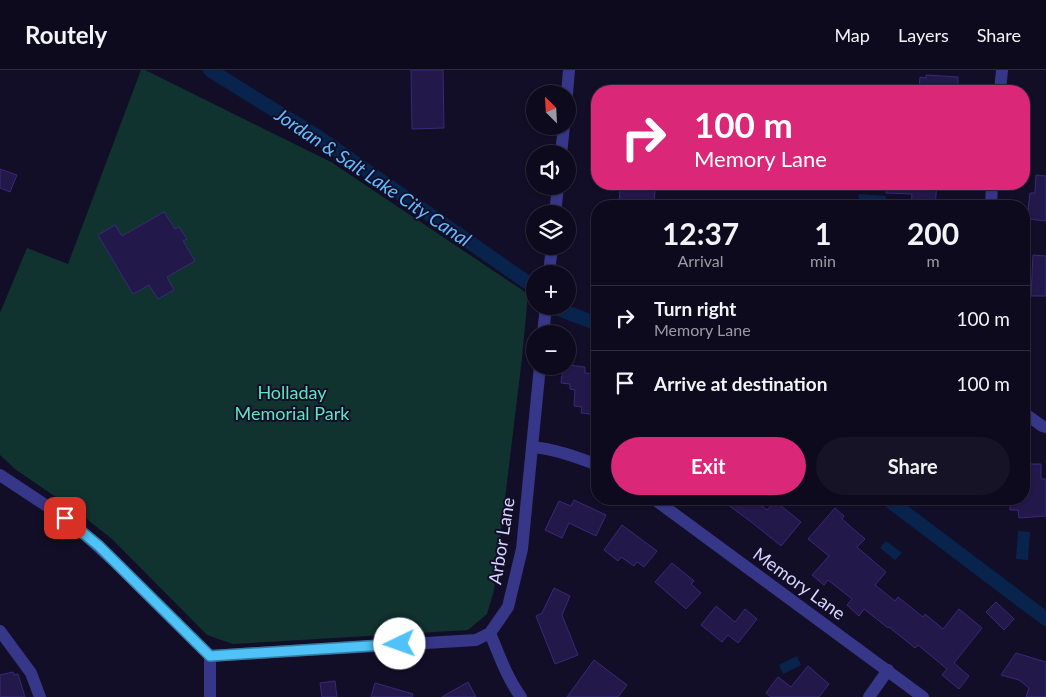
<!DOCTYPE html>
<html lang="en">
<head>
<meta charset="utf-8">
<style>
  :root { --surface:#0e0a1e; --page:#171327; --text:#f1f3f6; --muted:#9b9aa4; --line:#2e2b3c; --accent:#db2777 }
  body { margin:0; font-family:Lato,sans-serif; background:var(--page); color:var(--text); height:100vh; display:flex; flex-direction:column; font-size:19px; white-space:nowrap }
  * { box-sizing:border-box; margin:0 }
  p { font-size:16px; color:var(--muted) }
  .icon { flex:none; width:28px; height:28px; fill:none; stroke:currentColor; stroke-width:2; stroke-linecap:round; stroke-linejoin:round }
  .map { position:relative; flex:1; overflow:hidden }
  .details { position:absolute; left:591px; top:130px; width:439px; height:305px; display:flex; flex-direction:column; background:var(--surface); border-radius:20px; box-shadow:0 1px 4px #0004,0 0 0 1px var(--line) }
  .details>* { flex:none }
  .top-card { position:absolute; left:591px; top:15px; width:439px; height:105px; border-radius:20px; box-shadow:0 1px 4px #0004,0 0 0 1px var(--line); background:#db2777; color:#fff; overflow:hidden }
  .needle { width:32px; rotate:336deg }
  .fabs { position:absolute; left:526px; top:15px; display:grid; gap:10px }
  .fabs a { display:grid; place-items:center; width:50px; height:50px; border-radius:50%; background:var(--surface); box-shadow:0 1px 4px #0004,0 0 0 1px var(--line); font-size:25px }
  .pin { position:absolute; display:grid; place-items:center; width:42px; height:42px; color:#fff; margin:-21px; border-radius:10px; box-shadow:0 2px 8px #0006 }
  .me { position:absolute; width:55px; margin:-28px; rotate:267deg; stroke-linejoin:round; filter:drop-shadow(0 0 4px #0008) }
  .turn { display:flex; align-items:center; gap:18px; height:105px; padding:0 20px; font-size:22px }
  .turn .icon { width:65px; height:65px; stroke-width:2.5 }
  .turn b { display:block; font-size:35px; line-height:42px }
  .eta { display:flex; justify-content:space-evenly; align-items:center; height:85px; text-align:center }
  .eta b { font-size:30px; font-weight:700; line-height:35px }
  .action { display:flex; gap:10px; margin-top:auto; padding:10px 20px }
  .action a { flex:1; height:58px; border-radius:30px; background:var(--accent); color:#fff; font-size:20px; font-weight:700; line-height:58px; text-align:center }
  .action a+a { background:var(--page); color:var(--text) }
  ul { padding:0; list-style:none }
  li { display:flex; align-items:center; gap:15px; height:65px; padding:0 20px; border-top:1px solid var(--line) }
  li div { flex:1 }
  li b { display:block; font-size:19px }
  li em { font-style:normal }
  header { display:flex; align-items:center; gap:30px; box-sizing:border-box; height:70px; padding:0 25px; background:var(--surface); border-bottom:1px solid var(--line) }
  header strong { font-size:24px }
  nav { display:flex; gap:28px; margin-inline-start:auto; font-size:18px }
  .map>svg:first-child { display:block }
  .green { fill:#113330 }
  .water { fill:#09244c }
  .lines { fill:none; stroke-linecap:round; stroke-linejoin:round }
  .canal { stroke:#09244c; stroke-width:14 }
  .building { fill:#22194a; stroke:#372a78 }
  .street { stroke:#37378a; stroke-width:12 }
  .route-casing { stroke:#337fa1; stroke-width:12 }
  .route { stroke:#4fc3f7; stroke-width:9 }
  .labels { text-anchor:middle; stroke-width:4; stroke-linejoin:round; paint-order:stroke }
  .park-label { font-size:18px; fill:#5ae7bf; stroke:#120e28 }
  .street-label { font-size:18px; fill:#d9d5ff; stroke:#120e28 }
  .water-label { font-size:19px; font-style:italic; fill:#63bcff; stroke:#120e28 }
</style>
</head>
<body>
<header>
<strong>Routely</strong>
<nav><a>Map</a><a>Layers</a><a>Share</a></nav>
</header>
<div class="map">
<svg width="1046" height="627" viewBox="0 0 1046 627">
  <rect width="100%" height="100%" fill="#120e28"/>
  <!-- green -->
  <polygon class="green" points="141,0 145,0 331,92 528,224 522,288 494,520 487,544 468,560 233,574 207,565 112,469 79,443 15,399 0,385 0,243 27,178 68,194"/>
  <!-- water -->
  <g class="water">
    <polygon points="859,124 886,126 885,136 858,136"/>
    <polygon points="1018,461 1030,462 1028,490 1016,489"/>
    <polygon points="886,471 902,483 895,490 880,478"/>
    <polygon points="797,586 801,595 783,604 779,595"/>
  </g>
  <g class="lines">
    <!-- canal -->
    <g class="canal">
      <polyline points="210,0 279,43 314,64 534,217"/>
      <polyline points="558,239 598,254"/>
      <polyline points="887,429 1046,549"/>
    </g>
  </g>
  <!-- building -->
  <g class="building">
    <polygon points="411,0 443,0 444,58 412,59"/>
    <polygon points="926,5 958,7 958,21 919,21 920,7 926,8"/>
    <polygon points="0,99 17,105 10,122 0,118"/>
    <polygon points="1036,105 1046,106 1046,151 1027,149 1030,123 1035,123"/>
    <polygon points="886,114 937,114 935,136 911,136 912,124 886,123"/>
    <polygon points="620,118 655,120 654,136 619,136"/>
    <polygon points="164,142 175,159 179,157 187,169 183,171 195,191 167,207 174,220 158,229 149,215 133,224 98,165 115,155 122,166"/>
    <polygon points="1033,185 1046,186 1046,226 1031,226"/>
    <polygon points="568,295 585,297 585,303 598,304 598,345 581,343 582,337 574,336 575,320 570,319 570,314 561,313 563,296 568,296"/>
    <polygon points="1024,394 1041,394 1041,409 1046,409 1046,446 1019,448 1018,440 1010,440 1010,429 1024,429"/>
    <polygon points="720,429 753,429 767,440 775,431 801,452 781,476 750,451"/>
    <polygon points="574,430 606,445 596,466 569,453 562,468 545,460 559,431 571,436"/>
    <polygon points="835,438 844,446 842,449 865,469 857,477 886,502 875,515 895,531 898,527 923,547 925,544 943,559 959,539 982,558 954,593 969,606 959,619 942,605 947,599 918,575 915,578 889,557 888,558 864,539 859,546 847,535 852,529 828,510 824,515 812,505 829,486 808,469"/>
    <polygon points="622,455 657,481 644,497 637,492 634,496 621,487 618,491 604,480"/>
    <polygon points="672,493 694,511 691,514 701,523 686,539 655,512"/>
    <polygon points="554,518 570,526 562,545 578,585 555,594 536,546 542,543"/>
    <polygon points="996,532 1014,549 1004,560 986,542"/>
    <polygon points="716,536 735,552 745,539 757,549 738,573 728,565 722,572 701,555"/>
    <polygon points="1016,583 1046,592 1046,627 1026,627 1029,618 1019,610 1001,605"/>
    <polygon points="594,590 627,615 618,627 567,627"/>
    <polygon points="808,596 829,614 819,627 771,627 766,623 778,607 791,617"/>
    <polygon points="13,602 14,605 18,604 25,627 0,627 0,605"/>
    <polygon points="335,611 337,627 322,627 320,613"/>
    <polygon points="468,612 476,627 442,627"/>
    <polygon points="375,613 413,624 412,627 371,627"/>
  </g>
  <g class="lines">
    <!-- street -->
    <g class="street">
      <polyline points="1000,21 1002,0"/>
      <polyline points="567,24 569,0"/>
      <polyline points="561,84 564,56"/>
      <polyline points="991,136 992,114"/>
      <polyline points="555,144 558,116"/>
      <polyline points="549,204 552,176"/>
      <polyline points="543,264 546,236"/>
      <polyline points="1024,343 1042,356 1046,357"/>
      <path d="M 532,377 C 555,379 576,387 598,395"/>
      <polyline points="0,405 65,448 82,462 115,492 210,586"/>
      <polyline points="654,429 923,627"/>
      <polyline points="0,561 31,603 40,627"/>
      <path d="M 490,563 C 499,585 507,608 521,627"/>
      <polyline points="210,627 210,586 476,570 490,563 508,537 522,479 540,296"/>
      <polyline points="869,627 888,600"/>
    </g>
  </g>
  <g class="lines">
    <defs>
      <polyline id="route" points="65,448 99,476 210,586 400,574"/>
    </defs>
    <!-- route casing -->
    <use href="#route" class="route-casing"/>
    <!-- route -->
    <use href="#route" class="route"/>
  </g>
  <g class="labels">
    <!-- park labels -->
    <g class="park-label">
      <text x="292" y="329">Holladay<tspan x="292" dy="21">Memorial Park</tspan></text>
    </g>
    <!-- street labels -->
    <g class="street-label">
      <text transform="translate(502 471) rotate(-81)" y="6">Arbor Lane</text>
      <text transform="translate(799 514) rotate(36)" y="6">Memory Lane</text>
    </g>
    <!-- water labels -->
    <g class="water-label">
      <text transform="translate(373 107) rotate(34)" y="7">Jordan &amp; Salt Lake City Canal</text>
    </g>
  </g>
</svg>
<div class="fabs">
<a><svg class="needle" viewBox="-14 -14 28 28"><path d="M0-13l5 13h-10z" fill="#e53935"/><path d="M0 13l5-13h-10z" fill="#9b9aa4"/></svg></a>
<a><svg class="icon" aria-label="sound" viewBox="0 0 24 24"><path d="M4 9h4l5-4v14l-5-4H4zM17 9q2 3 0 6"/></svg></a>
<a><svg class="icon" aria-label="layers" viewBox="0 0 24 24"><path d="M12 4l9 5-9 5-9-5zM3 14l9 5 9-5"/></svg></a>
<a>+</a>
<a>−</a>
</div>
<div class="pin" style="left:65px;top:448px;background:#d93025"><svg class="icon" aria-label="arrive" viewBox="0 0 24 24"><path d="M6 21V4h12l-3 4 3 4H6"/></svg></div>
<svg class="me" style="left:400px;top:574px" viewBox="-20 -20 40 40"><circle r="19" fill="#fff"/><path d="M0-13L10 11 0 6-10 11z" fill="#4fc3f7"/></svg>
<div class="top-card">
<div class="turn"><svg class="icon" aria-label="right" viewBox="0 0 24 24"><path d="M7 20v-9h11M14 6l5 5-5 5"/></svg><div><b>100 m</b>Memory Lane</div></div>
</div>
<section class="details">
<div class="eta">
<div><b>12:37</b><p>Arrival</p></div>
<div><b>1</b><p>min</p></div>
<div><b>200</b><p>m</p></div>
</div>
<ul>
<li><svg class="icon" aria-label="right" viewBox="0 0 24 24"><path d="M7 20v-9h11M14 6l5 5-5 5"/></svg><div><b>Turn right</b><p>Memory Lane</p></div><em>100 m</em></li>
<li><svg class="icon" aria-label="arrive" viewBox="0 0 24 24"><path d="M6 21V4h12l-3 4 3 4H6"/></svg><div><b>Arrive at destination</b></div><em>100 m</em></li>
</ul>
<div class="action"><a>Exit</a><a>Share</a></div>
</section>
</div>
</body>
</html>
